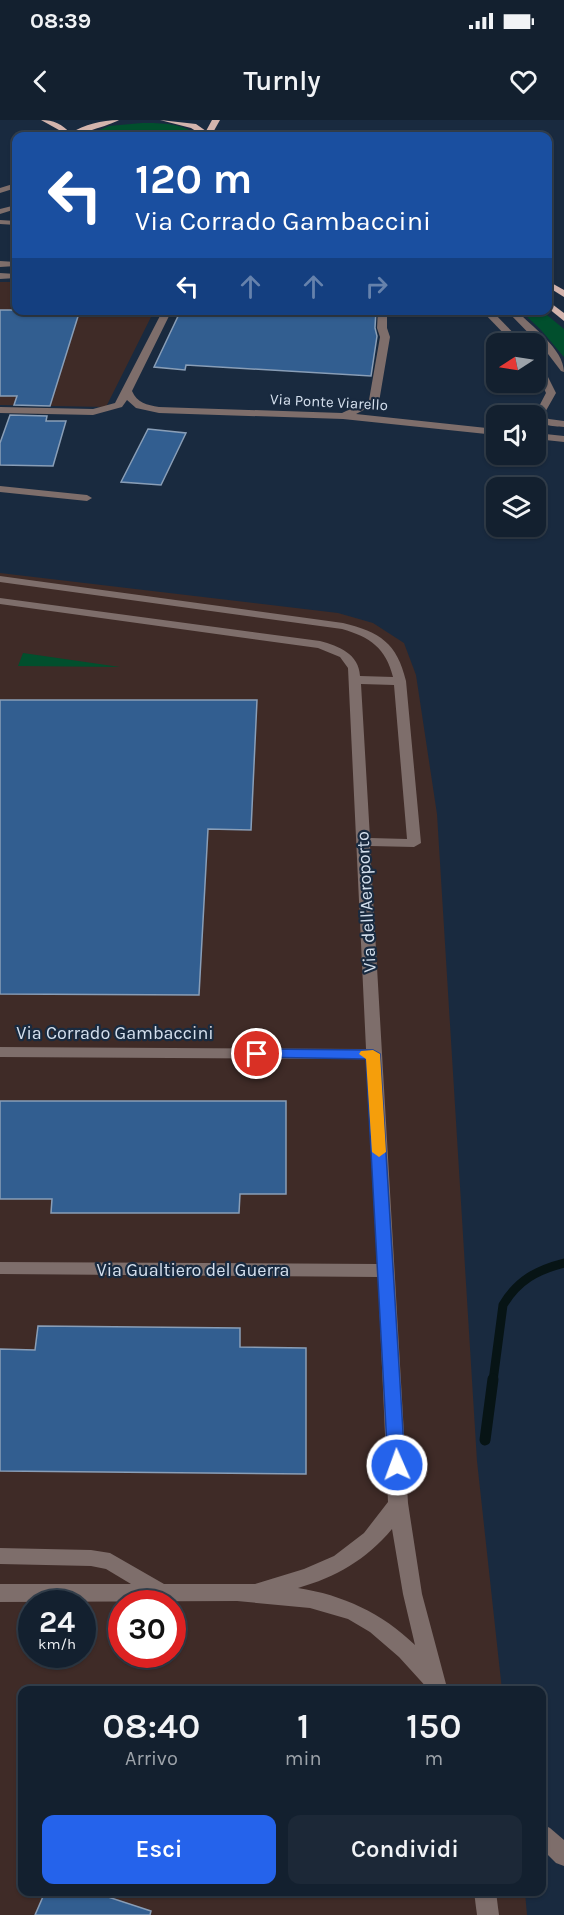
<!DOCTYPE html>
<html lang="it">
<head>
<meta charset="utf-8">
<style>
  :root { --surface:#13202f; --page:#1c2837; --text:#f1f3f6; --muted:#9da3aa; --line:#323e4b; --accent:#2563eb }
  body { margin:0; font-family:Karla,sans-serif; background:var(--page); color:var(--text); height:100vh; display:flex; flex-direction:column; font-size:22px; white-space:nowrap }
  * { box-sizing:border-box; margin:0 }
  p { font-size:20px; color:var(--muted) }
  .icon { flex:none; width:33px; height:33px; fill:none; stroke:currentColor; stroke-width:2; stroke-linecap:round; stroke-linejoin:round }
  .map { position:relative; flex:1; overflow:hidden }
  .drawer { position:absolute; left:18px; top:1566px; width:528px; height:210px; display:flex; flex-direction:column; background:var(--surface); border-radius:12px; box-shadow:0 2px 4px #0004,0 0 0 2px var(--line) }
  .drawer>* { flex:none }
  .hud { position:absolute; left:12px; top:12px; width:540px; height:183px; border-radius:12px; box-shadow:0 2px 4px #0004,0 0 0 2px var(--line); background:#1a4fa0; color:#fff; overflow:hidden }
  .needle { width:39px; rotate:258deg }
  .fabs { position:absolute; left:486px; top:213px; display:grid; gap:12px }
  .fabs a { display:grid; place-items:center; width:60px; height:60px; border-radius:12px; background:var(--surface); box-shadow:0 2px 4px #0004,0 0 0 2px var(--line); font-size:30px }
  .speed { position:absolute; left:18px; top:1470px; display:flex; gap:12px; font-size:30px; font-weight:700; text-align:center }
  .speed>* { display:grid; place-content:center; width:78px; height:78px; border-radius:50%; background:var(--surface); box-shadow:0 2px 4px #0004,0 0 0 2px var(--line); line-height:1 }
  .speed small { font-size:15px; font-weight:400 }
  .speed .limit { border:9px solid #d22; background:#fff; color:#111 }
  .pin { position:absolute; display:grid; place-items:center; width:51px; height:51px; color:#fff; margin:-26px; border:3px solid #fff; border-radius:50%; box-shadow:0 2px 6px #0007 }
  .me { position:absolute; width:66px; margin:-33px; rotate:358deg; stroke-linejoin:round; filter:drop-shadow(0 0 4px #0008) }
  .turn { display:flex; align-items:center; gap:21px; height:126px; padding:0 24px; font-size:27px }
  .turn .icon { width:78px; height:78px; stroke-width:2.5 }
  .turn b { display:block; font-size:42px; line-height:51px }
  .lanes { display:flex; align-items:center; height:57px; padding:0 24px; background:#0003; justify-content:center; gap:30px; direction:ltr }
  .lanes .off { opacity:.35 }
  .eta { display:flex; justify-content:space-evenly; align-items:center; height:102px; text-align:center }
  .eta b { font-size:36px; font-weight:600; line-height:42px }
  .button { display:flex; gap:12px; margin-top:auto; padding:12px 24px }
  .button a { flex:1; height:69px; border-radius:12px; background:var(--accent); color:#fff; font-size:24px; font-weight:600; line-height:69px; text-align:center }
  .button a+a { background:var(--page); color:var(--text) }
  .status { display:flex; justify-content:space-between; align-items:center; height:42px; padding:0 30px; background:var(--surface); direction:ltr }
  .status svg { height:16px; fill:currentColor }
  header { display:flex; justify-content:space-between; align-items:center; height:78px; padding:0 24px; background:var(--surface); font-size:27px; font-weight:600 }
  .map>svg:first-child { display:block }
  .industrial { fill:#3f2b27; fill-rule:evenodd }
  .green { fill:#014f2d }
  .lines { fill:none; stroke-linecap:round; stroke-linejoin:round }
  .stream-far1 { stroke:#071415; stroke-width:9 }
  .stream { stroke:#071415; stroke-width:11 }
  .building { fill:#325e90; stroke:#899eb7; stroke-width:1.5 }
  .minor { fill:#7e6e6b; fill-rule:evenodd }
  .major { fill:#d3b4ad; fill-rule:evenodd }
  .route { fill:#2563eb; stroke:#184099; stroke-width:1.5 }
  .slow { fill:#f59e0b }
  .labels { text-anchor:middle; stroke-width:4.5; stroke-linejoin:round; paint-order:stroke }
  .far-street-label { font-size:15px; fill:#d5e0ee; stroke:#192a3f }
  .street-label { font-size:18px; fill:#d5e0ee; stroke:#192a3f }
</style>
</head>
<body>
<div class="status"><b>08:39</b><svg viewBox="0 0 49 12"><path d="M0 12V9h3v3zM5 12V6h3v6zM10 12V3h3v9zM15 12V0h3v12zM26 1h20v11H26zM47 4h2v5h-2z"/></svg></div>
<header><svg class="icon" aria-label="back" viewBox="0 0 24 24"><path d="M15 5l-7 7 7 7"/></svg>Turnly<svg class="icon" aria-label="heart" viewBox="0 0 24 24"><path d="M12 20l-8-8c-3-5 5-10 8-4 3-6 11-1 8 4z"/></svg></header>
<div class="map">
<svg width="564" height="1795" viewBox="0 0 564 1795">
  <rect width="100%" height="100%" fill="#192a3f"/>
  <!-- industrial -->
  <g class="industrial">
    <polygon points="0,162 16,162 16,190 154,191 106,287 0,285"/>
    <path d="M 0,453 L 338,493 L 373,503 L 404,523 L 416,555 L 437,694 L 477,1341 L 502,1570 L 22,1570 L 22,1772 L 525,1772 L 527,1795 L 0,1795 ZM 32,1484 L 82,1484 L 82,1534 L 32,1534 ZM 122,1484 L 172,1484 L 172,1534 L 122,1534 Z"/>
  </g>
  <!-- green -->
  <g class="green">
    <path d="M 142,3 C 161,3 184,3 198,16 L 86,16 L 109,6 Z"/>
    <polygon points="520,190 542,191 564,209 564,237 541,210"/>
    <polygon points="23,533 120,547 18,546"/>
  </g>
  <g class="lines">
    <!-- stream-far1 -->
    <path class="stream-far1" d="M 493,1261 L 503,1185 C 518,1160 537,1150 564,1143"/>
    <!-- stream -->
    <polyline class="stream" points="485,1320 493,1259"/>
  </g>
  <!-- building -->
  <g class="building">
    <polygon points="0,190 80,190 50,286 14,285 17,276 0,276"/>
    <polygon points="181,190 376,190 375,208 377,216 371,256 186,245 185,250 154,247"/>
    <polygon points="10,295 47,296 46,301 66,301 53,346 0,345 0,323"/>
    <polygon points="148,309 186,313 161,365 121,362"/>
    <polygon points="0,580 257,580 251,710 208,709 199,875 0,874"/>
    <polygon points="0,981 286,981 286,1074 240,1074 239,1093 51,1093 52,1079 0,1079"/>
    <polygon points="38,1206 240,1208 240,1227 306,1228 306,1354 0,1351 0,1229 35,1230"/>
    <polygon points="45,1772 93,1772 151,1791 150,1795 35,1795"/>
  </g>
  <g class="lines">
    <!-- minor -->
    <g class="minor">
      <polygon points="16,63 16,68 0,73 0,68"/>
      <polygon points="16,85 16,89 0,94 0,89"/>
      <polygon points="0,100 16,101 16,105 0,104"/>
      <polygon points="0,141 16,142 16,146 0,147"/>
      <polygon points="0,153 16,154 16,158 0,159"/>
      <path d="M 163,190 L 172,190 L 132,271 C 137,283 147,285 159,287 L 342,293 L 369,280 L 380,217 L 377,208 L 378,190 L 387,190 L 387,208 L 390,217 L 379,282 L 356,294 L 496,309 L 496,315 L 343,299 L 159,293 L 136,288 L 127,280 L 122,287 L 93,295 L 0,293 L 0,287 L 93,289 L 115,283 Z"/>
      <polygon points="481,190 491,190 524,224 514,224"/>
      <path d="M 506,190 L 516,190 C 531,206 564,229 564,252 L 561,251 L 545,230 Z"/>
      <path d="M 536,240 L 541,243 L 556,273 L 543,296 L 549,299 L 564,301 L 564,307 C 552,306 539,306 534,296 L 546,273 L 536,252 Z"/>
      <polygon points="536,313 564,316 564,322 536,319"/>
      <polygon points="0,366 87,375 92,378 87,381 0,372"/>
      <path d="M 0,456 L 343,503 C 380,512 397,523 406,561 L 421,723 L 414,727 L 370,726 L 408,1383 L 422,1474 L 446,1564 L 443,1570 L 429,1570 L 399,1537 L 370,1512 L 348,1499 L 310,1488 L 237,1481 L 0,1482 L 0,1464 L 131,1464 L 106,1449 L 91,1446 L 0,1444 L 0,1428 L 91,1430 L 110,1433 L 164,1464 L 255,1464 L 304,1449 L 334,1436 L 364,1413 L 388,1382 L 378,1157 L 0,1154 L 0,1142 L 377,1144 L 367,939 L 0,937 L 0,927 L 366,929 L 348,548 L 340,537 L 318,528 L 0,484 L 0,478 L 320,521 C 339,526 359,534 360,556 L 393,557 C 386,528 370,517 342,509 L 0,462 ZM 361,564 L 394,565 L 407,719 L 370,718 ZM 392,1409 L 403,1474 L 415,1525 C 382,1493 343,1475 298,1468 C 336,1457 366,1440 392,1409 Z"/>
      <polygon points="542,1704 550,1708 564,1720 564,1746 556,1743 542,1729"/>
      <polygon points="474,1772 496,1772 499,1795 477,1795"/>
    </g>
    <!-- major -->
    <g class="major">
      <path d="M 41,0 C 54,0 62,4 70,13 C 85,5 101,0 119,0 C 111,5 73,16 65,16 L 59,10 Z"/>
      <polygon points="160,0 196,4 206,11 212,0 220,0 211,16 204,16 191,8"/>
      <polygon points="548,161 564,170 564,177 548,167"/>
      <polygon points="548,181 564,193 564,201 548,188"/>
    </g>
  </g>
  <!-- route -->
  <polygon class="route" points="257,929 373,930 380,934 405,1345 403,1350 397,1352 391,1350 388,1345 366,939 252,937 250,934"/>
  <!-- slow -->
  <polygon class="slow" points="373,930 380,934 386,1032 379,1037 372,1032 366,939 359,934 361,931"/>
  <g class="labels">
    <!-- far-street labels -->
    <g class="far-street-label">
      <text transform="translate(329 282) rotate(3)" y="5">Via Ponte Viarello</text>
    </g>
    <!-- street labels -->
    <g class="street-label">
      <text transform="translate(366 782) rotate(-93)" y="6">Via dell'Aeroporto</text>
      <text x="115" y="919">Via Corrado Gambaccini</text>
      <text x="193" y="1156">Via Gualtiero del Guerra</text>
    </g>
  </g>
</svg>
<div class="fabs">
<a><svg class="needle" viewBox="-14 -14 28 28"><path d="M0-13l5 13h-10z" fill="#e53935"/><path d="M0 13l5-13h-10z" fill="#9da3aa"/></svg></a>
<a><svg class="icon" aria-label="sound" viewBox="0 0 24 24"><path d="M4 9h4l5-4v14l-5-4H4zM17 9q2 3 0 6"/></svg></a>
<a><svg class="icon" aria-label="layers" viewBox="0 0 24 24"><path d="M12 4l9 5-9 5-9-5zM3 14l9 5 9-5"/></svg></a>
</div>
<div class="speed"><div>24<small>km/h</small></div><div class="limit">30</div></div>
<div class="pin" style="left:257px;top:934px;background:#d93025"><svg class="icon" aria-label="arrive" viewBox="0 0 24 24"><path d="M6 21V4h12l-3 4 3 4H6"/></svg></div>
<svg class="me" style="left:397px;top:1345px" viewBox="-20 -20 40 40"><circle r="17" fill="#2563eb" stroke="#fff" stroke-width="3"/><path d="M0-11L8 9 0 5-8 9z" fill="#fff"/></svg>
<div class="hud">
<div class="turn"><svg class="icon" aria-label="left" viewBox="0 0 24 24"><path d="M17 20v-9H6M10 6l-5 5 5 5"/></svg><div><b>120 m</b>Via Corrado Gambaccini</div></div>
<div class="lanes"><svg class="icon" aria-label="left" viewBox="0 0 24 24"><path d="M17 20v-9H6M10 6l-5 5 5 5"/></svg><svg class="icon off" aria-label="ahead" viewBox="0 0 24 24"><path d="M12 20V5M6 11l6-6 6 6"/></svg><svg class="icon off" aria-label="ahead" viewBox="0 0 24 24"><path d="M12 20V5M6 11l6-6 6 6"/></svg><svg class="icon off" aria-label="right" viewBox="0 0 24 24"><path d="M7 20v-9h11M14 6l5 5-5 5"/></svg></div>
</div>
<section class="drawer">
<div class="eta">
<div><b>08:40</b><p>Arrivo</p></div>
<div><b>1</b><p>min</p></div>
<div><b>150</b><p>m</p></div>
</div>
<div class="button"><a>Esci</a><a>Condividi</a></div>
</section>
</div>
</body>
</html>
